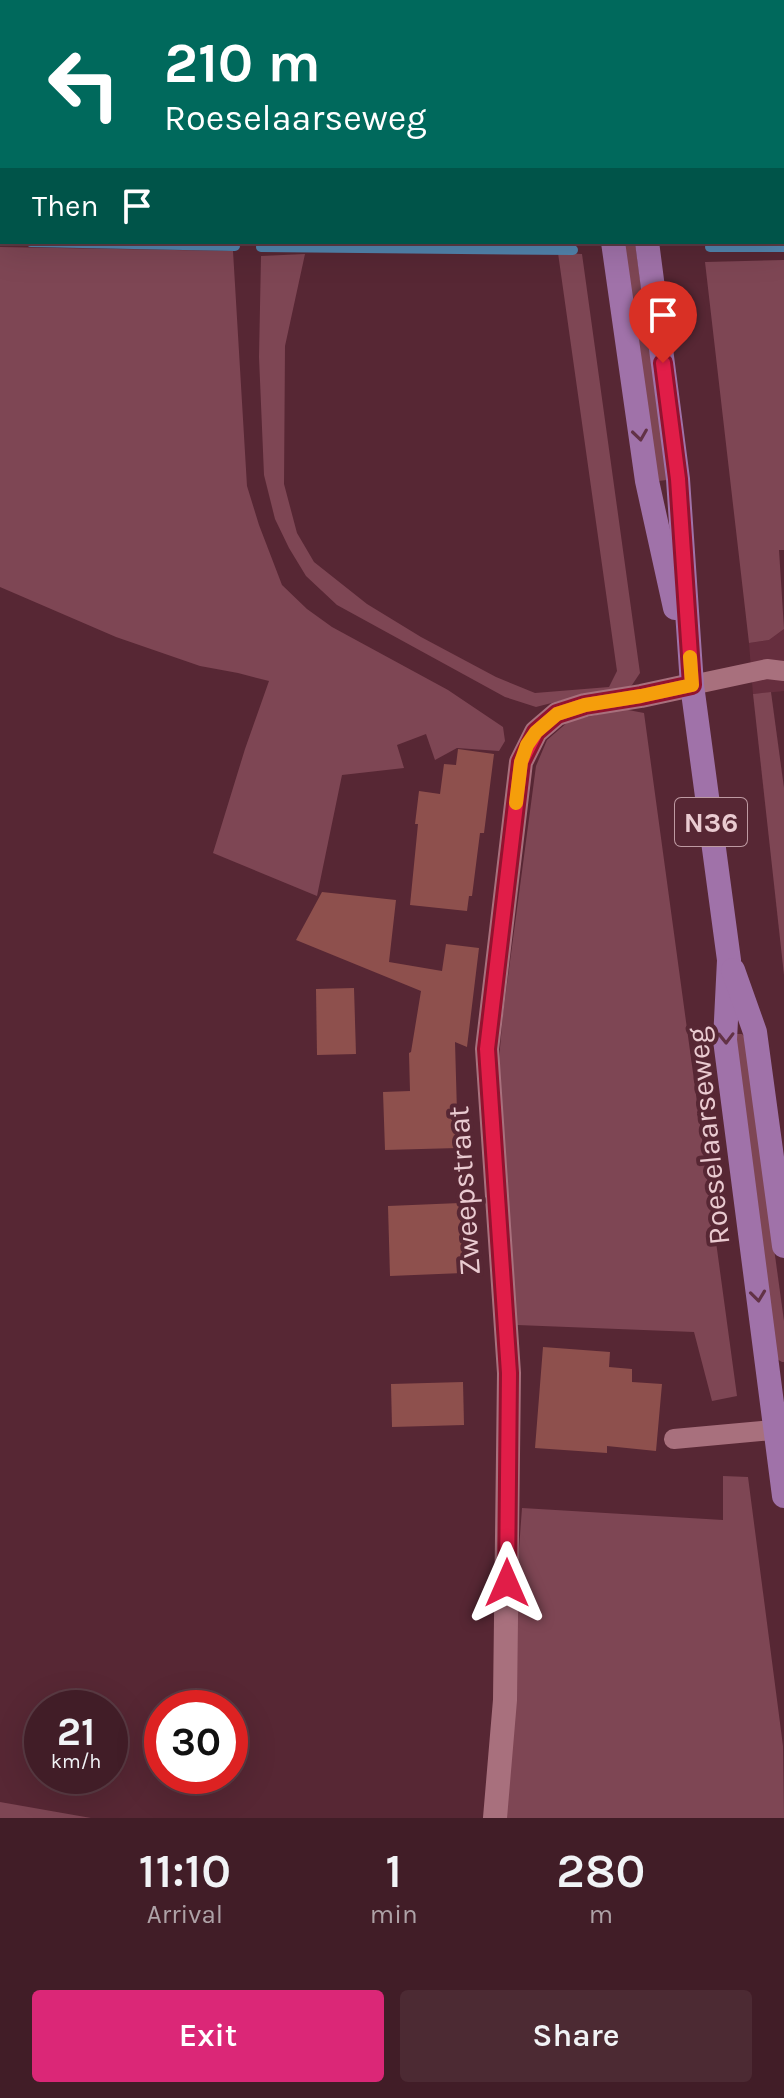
<!DOCTYPE html>
<html lang="en">
<head>
<meta charset="utf-8">
<style>
  :root { --surface:#411d27; --page:#4c2a33; --text:#f1f3f6; --muted:#aea2a7; --line:#5a3b44; --accent:#db2777 }
  body { margin:0; font-family:Karla,sans-serif; background:var(--page); color:var(--text); height:100vh; display:flex; flex-direction:column; font-size:30px; white-space:nowrap }
  * { box-sizing:border-box; margin:0 }
  p { font-size:26px; color:var(--muted) }
  .icon { flex:none; width:44px; height:44px; fill:none; stroke:currentColor; stroke-width:2; stroke-linecap:round; stroke-linejoin:round }
  .map { position:relative; height:1818px; overflow:hidden }
  .sheet { display:flex; flex-direction:column; background:var(--surface); flex:1 }
  .sheet>* { flex:none }
  .guide { position:absolute; left:0px; top:0px; width:784px; height:244px; box-shadow:0 8px 32px #0002,0 0 0 2px var(--line); background:#00695c; color:#fff; overflow:hidden }
  .speed { position:absolute; left:24px; top:1690px; display:flex; gap:16px; font-size:40px; font-weight:700; text-align:center }
  .speed>* { display:grid; place-content:center; width:104px; height:104px; border-radius:50%; background:var(--surface); box-shadow:0 8px 32px #0002,0 0 0 2px var(--line); line-height:1 }
  .speed small { font-size:20px; font-weight:400 }
  .speed .limit { border:12px solid #d22; background:#fff; color:#111 }
  .pin { position:absolute; display:grid; place-items:center; width:68px; height:68px; color:#fff; margin:-82px -34px; border-radius:50% 50% 50% 0; rotate:-45deg; box-shadow:0 0 8px #0007 }
  .pin .icon { rotate:45deg }
  .me { position:absolute; width:88px; margin:-44px; rotate:0deg; stroke-linejoin:round; filter:drop-shadow(0 0 6px #0008) }
  .turn { display:flex; align-items:center; gap:28px; height:168px; padding:0 32px; font-size:36px }
  .turn .icon { width:104px; height:104px; stroke-width:2.5 }
  .turn b { display:block; font-size:56px; line-height:68px }
  .then { display:flex; align-items:center; height:76px; padding:0 32px; background:#0003; gap:16px; font-size:30px }
  .eta { display:flex; justify-content:space-evenly; align-items:center; height:136px; text-align:center }
  .eta b { font-size:48px; font-weight:600; line-height:56px }
  .primary-button { display:flex; gap:16px; margin-top:auto; padding:16px 32px }
  .primary-button a { flex:1; height:92px; border-radius:8px; background:var(--accent); color:#fff; font-size:32px; font-weight:600; line-height:92px; text-align:center }
  .primary-button a+a { background:var(--page); color:var(--text) }
  .map>svg:first-child { display:block }
  .built { fill:#662e3e }
  .green { fill:#7e4654 }
  .lines { fill:none; stroke-linecap:round; stroke-linejoin:round }
  .stream { stroke:#5284ad; stroke-width:10 }
  .building { fill:#8e504d }
  .service { stroke:#a8707d; stroke-width:20 }
  .minor { stroke:#a8707d; stroke-width:24 }
  .primary { stroke:#a072a9; stroke-width:24 }
  .oneway { stroke:#623246 }
  .route-casing { stroke:#92132f; stroke-width:20 }
  .route { stroke:#e11d48; stroke-width:14 }
  .slow { stroke:#f59e0b; stroke-width:14 }
  .labels { text-anchor:middle; stroke-width:8; stroke-linejoin:round; paint-order:stroke }
  .shield { fill:#572734; stroke:#be9aa2; stroke-width:2 }
  .shield-label { font-size:28px; font-weight:bold; fill:#eacbd1 }
  .street-label { font-size:30px; fill:#eacbd1; stroke:#572734 }
</style>
</head>
<body>
<div class="map">
<svg width="784" height="1818" viewBox="0 0 784 1818">
  <rect width="100%" height="100%" fill="#572734"/>
  <!-- built -->
  <polygon class="built" points="784,629 784,691 753,694 749,643 769,640"/>
  <!-- green -->
  <g class="green">
    <polygon points="624,242 635,242 667,480 658,481"/>
    <polygon points="0,247 233,251 247,486 259,525 282,585 307,609 332,627 448,690 503,727 505,741 499,751 457,748 435,760 426,734 397,745 404,768 342,775 317,896 213,853 245,749 269,681 238,673 200,666 116,637 0,587"/>
    <polygon points="558,253 582,254 640,673 632,685 623,691 563,700 536,707 505,697 337,605 306,576 289,548 275,519 264,475 259,357 261,256 305,254 285,346 284,484 297,533 314,562 367,604 421,637 496,677 535,693 609,687 617,671"/>
    <polygon points="784,260 784,550 779,550 784,629 769,640 749,643 705,262"/>
    <polygon points="771,692 784,788 784,975 753,694"/>
    <polygon points="623,709 644,713 737,1396 712,1401 694,1332 517,1325 497,1082 503,1014 536,766 547,740 569,721"/>
    <polygon points="737,1034 742,1034 745,1037 784,1321 784,1362 782,1362 777,1359 735,1035"/>
    <polygon points="723,1476 748,1477 783,1746 784,1818 505,1818 514,1617 522,1508 723,1520"/>
    <polygon points="0,1802 91,1818 0,1818"/>
  </g>
  <g class="lines">
    <!-- stream -->
    <g class="stream">
      <polyline points="0,240 2,240"/>
      <polyline points="31,242 235,246"/>
      <polyline points="261,247 573,250"/>
      <polyline points="710,247 784,247"/>
    </g>
  </g>
  <!-- building -->
  <g class="building">
    <polygon points="458,749 494,754 484,833 480,833 472,896 469,896 467,911 410,905 418,824 415,824 419,791 440,794 444,764 456,765"/>
    <polygon points="322,892 396,900 389,962 442,971 446,944 479,948 467,1047 455,1042 458,1148 385,1150 383,1092 410,1091 409,1053 411,1052 421,991 296,940"/>
    <polygon points="354,988 356,1054 317,1055 316,989"/>
    <polygon points="460,1203 463,1273 390,1276 388,1206"/>
    <polygon points="543,1347 610,1352 609,1367 632,1369 632,1382 662,1384 656,1451 607,1446 607,1453 535,1448"/>
    <polygon points="463,1382 464,1425 392,1427 391,1384"/>
  </g>
  <g class="lines">
    <!-- service -->
    <g class="service">
      <polyline points="692,685 767,669 784,671"/>
      <polyline points="674,1439 784,1429"/>
    </g>
    <!-- minor -->
    <polyline class="minor" points="495,1818 505,1700 509,1373 487,1049 521,762 536,732 557,714 585,705 641,696 692,685"/>
    <!-- primary -->
    <g class="primary">
      <polyline points="575,0 575,2"/>
      <polyline points="607,0 607,2"/>
      <polyline points="613,242 647,481 675,608"/>
      <polyline points="647,242 678,479 692,685 729,960 725,1040 784,1496"/>
      <polyline points="733,970 755,1032 784,1246"/>
    </g>
  </g>
  <!-- one-way arrows -->
  <defs><path id="oneway-chevron" d="M-2-3.5L2.5 0L-2 3.5" fill="none" stroke-width="1.6" stroke-linecap="round" stroke-linejoin="round" transform="scale(2)"/></defs>
  <g class="oneway">
    <use href="#oneway-chevron" transform="translate(640 435) rotate(82)"/>
    <use href="#oneway-chevron" transform="translate(726 1038) rotate(89)"/>
    <use href="#oneway-chevron" transform="translate(758 1296) rotate(83)"/>
  </g>
  <g class="lines">
    <defs>
      <polyline id="route" points="507,1583 509,1373 487,1049 521,762 536,732 557,714 585,705 641,696 692,685 678,479 663,363"/>
    </defs>
    <!-- route casing -->
    <use href="#route" class="route-casing"/>
    <!-- route -->
    <use href="#route" class="route"/>
    <!-- slow -->
    <polyline class="slow" points="516,803 521,762 527,745 536,732 557,714 585,705 641,696 692,685 690,657"/>
  </g>
  <g class="labels">
    <!-- shield labels -->
    <rect class="shield" x="675" y="798" width="72" height="48" rx="6"/>
    <g class="shield-label">
      <text x="711" y="832">N36</text>
    </g>
    <!-- street labels -->
    <g class="street-label">
      <text transform="translate(708 1136) rotate(-96)" y="10">Roeselaarseweg</text>
      <text transform="translate(464 1191) rotate(-94)" y="10">Zweepstraat</text>
    </g>
  </g>
</svg>
<div class="speed"><div>21<small>km/h</small></div><div class="limit">30</div></div>
<div class="pin" style="left:663px;top:363px;background:#d93025"><svg class="icon" aria-label="arrive" viewBox="0 0 24 24"><path d="M6 21V4h12l-3 4 3 4H6"/></svg></div>
<svg class="me" style="left:507px;top:1583px" viewBox="-20 -20 40 40"><path d="M0-17L14 15 0 8-14 15z" fill="#e11d48" stroke="#fff" stroke-width="4"/></svg>
<div class="guide">
<div class="turn"><svg class="icon" aria-label="left" viewBox="0 0 24 24"><path d="M17 20v-9H6M10 6l-5 5 5 5"/></svg><div><b>210 m</b>Roeselaarseweg</div></div>
<div class="then">Then<svg class="icon" aria-label="arrive" viewBox="0 0 24 24"><path d="M6 21V4h12l-3 4 3 4H6"/></svg></div>
</div>
</div>
<section class="sheet">
<div class="eta">
<div><b>11:10</b><p>Arrival</p></div>
<div><b>1</b><p>min</p></div>
<div><b>280</b><p>m</p></div>
</div>
<div class="primary-button"><a>Exit</a><a>Share</a></div>
</section>
</body>
</html>
